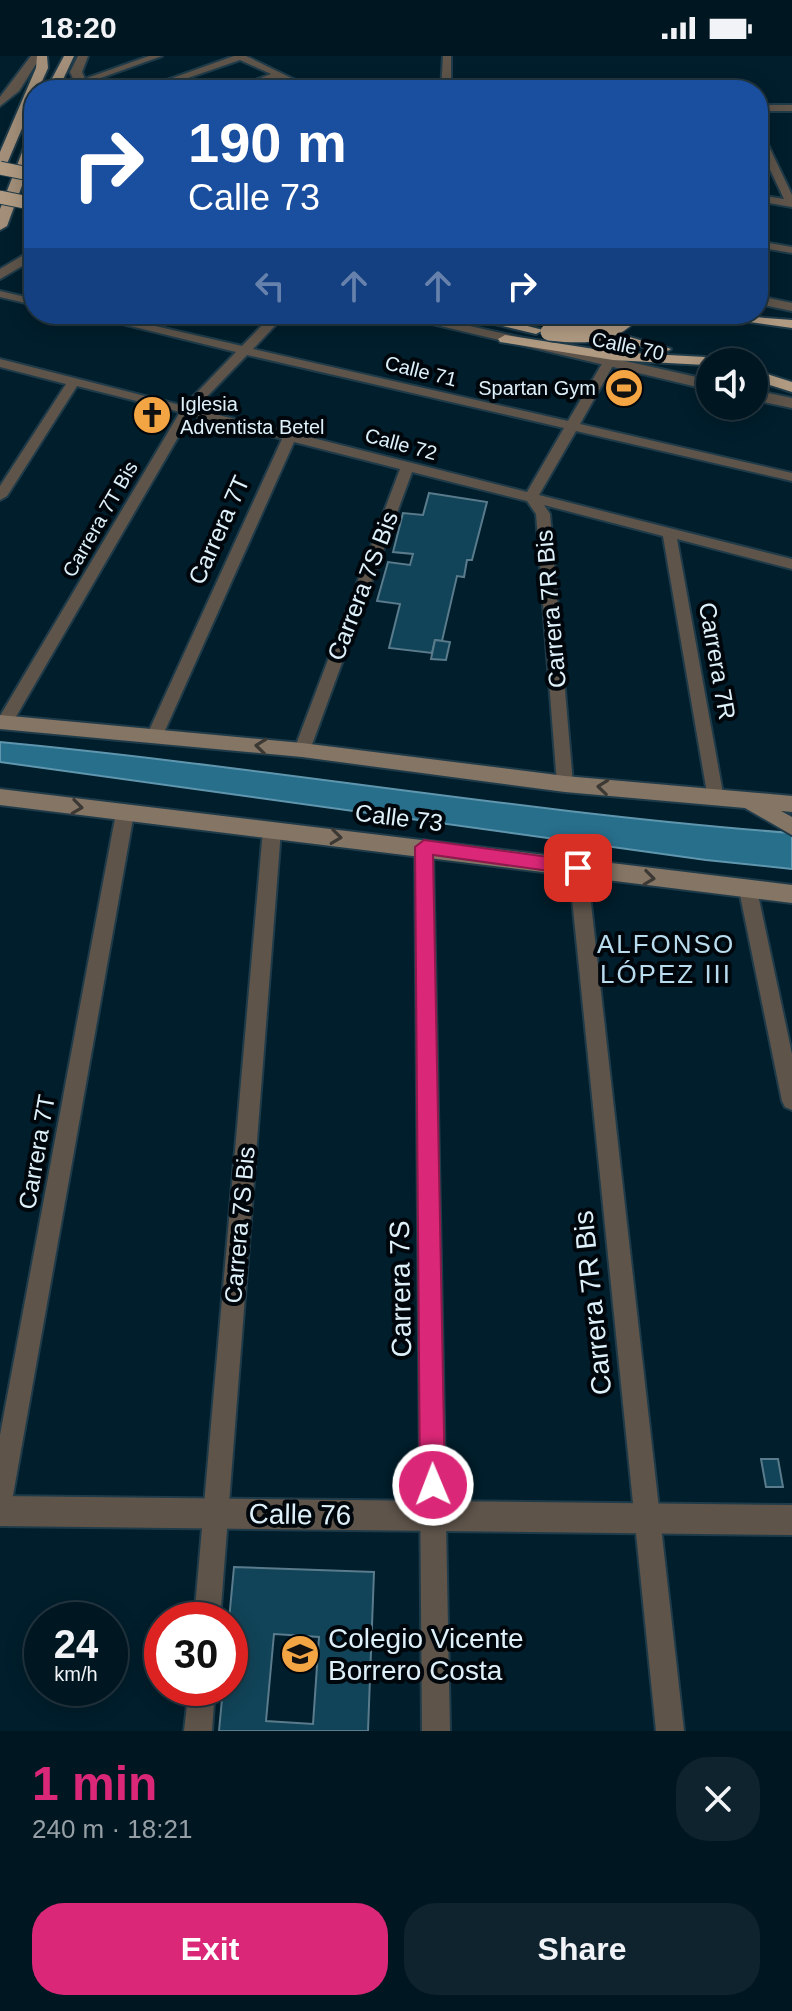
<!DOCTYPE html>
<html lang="en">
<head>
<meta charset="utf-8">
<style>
  :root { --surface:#001621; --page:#0e232e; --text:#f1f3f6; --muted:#959fa5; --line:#22353f; --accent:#db2777 }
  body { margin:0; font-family:Arial,sans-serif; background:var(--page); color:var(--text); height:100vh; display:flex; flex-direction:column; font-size:30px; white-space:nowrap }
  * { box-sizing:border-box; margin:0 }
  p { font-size:26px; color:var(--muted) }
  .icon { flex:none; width:44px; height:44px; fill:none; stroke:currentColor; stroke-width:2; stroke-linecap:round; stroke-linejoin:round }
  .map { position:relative; height:1675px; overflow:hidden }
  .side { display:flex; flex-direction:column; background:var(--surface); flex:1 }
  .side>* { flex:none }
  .guide { position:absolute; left:24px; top:24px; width:744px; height:244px; border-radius:32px; box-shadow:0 4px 20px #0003,0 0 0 2px var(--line); background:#1a4fa0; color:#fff; overflow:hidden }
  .fabs { position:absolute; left:696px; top:292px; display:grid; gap:16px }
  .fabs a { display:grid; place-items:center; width:72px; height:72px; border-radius:50%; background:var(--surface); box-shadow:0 4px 20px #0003,0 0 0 2px var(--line); font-size:40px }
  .speed { position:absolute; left:24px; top:1546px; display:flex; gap:16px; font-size:40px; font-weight:700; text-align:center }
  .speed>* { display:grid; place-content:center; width:104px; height:104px; border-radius:50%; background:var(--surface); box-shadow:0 4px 20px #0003,0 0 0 2px var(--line); line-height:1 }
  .speed small { font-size:20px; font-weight:400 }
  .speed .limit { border:12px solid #d22; background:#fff; color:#111 }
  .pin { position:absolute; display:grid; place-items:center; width:68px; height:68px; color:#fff; margin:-34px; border-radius:16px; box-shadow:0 4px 12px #0006 }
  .me { position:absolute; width:88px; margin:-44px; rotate:359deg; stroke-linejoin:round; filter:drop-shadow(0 0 6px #0008) }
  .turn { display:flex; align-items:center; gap:28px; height:168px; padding:0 32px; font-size:36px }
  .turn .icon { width:104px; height:104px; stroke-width:2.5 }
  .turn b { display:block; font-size:56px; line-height:68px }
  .lanes { display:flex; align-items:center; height:76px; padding:0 32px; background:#0003; justify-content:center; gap:40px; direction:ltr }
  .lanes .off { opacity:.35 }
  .round { display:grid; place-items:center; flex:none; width:84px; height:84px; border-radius:32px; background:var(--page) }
  .headline { display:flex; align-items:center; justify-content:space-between; height:136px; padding:0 32px }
  h1 { font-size:48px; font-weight:800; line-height:60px; color:var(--accent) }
  .action { display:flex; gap:16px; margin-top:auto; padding:16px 32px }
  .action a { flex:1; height:92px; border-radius:32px; background:var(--accent); color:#fff; font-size:32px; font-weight:800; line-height:92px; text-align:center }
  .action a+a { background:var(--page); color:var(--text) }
  .status { display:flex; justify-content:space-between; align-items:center; height:56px; padding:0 40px; background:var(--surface); direction:ltr }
  .status svg { height:22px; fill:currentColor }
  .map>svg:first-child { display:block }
  .water { fill:#286f8c; stroke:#5f96ad; stroke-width:2 }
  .building { fill:#114458; stroke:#597b8b; stroke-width:2; fill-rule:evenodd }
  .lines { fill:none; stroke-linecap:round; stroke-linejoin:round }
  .minor-casing { stroke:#1f3b49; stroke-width:4 }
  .tertiary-casing { stroke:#1f3b49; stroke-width:4 }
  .secondary-casing { stroke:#1f3b49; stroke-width:4 }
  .primary-casing { stroke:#1f3b49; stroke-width:4 }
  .trunk-casing { stroke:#1f3b49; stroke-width:4 }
  .minor { fill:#5e544a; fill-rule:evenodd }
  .tertiary { fill:#5e544a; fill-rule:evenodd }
  .secondary { fill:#857565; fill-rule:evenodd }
  .primary { fill:#a38f79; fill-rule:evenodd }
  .trunk { fill:#b09a82; fill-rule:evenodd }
  .trunk-bridge-far1-casing { stroke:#1f3b49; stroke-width:15; stroke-linecap:butt }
  .trunk-bridge-casing { stroke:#1f3b49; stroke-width:20; stroke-linecap:butt }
  .trunk-bridge-far1 { stroke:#b09a82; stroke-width:13 }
  .trunk-bridge { stroke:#b09a82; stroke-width:17 }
  .oneway { stroke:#3c3834 }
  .route { fill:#db2777; stroke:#8e194d; stroke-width:2 }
  .labels { text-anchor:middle; stroke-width:8; stroke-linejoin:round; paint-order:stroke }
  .far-street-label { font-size:20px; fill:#def0f9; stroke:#00070c }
  .far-poi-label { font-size:20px; fill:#def0f9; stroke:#00070c; text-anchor:end }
  .street-label { font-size:24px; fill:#def0f9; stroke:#00070c }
  .neighbourhood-label { font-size:26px; letter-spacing:2px; fill:#b8dcee; stroke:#00070c }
  .near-street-label { font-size:28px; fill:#def0f9; stroke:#00070c }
  .near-poi-label { font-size:28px; fill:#def0f9; stroke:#00070c; text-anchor:start }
</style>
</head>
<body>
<div class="status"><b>18:20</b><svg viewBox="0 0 49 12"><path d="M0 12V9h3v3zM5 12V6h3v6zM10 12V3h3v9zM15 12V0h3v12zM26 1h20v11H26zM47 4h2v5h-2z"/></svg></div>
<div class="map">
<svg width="792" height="1675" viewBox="0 0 792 1675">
  <rect width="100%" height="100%" fill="#001e2c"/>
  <!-- water -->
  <path class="water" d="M 0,686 C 265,711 527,757 792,777 L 792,813 L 706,804 L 0,706 Z"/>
  <!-- building -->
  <g class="building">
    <polygon points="429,437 487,446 472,504 467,504 464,521 457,520 442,585 435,584 432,597 389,592 400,548 377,545 388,506 410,509 413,498 393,496 403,457 423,459"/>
    <polygon points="435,584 450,586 446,604 431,603"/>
    <polygon points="761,1403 778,1403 783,1431 766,1431"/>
    <path d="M 234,1511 L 374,1516 L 368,1675 L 219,1675 L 223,1632 L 230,1632 L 229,1564 ZM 274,1578 L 319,1581 L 313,1668 L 266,1665 Z"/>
  </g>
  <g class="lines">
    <defs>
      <g id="minor">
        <polygon points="149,0 162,0 81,29 73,27"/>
        <polygon points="234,0 246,0 316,34 304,34 278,22 243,34 229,34 271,18 240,4 153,34 139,34"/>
        <polygon points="443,0 451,0 451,34 441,34"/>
        <rect x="758" y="49" width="34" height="6"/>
        <polygon points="758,75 763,78 792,139 792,151 758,145 758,139 784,143 758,88"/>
        <polygon points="758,185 792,191 792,197 758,191"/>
        <polygon points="0,235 34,243 34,249 0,241"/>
        <path d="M 82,258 L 103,258 L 242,290 L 273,258 L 286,258 L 253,293 L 568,365 L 603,306 L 609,302 L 615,306 L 580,368 L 792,417 L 792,425 L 576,375 L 539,439 L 792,503 L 792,513 L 677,483 L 724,743 L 722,747 L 710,747 L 708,743 L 663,480 L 544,449 L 550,458 L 573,728 L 565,734 L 557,728 L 536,458 L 527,445 L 412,416 L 310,694 L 302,700 L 296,698 L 294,694 L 400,413 L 294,386 L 163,679 L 155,685 L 149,683 L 147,679 L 282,383 L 191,359 L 10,671 L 0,672 L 0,660 L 180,356 L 77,330 L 7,440 L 0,444 L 0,430 L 66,328 L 0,311 L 0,303 L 184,350 L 236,296 ZM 247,299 L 564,372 L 527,436 L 297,378 L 296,375 L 286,376 L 195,353 Z"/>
        <polygon points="125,751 134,757 12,1445 9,1454 0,1457 0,1379 116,757"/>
        <polygon points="272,767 281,774 220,1564 194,1564 263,774"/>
        <polygon points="424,784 433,791 450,1675 422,1675 415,791"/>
        <polygon points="578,805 584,807 587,812 684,1675 656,1675 569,812 572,807"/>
        <polygon points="748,827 754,829 757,834 792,998 792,1054 785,1051 782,1045 739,834 742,829"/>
        <polygon points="189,1632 215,1632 212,1675 184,1675"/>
      </g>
      <g id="tertiary">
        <polygon points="31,0 41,0 19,35 0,50 0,41"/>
        <polygon points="78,0 88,0 82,16 90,34 78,34 70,16"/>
        <polygon points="34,193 34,203 0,223 0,213"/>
        <polygon points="758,240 792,247 792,255 758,248"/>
        <polygon points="390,258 416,258 710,324 710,334"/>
        <polygon points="754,334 792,342 792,352 754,344"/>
        <polygon points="0,1440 792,1449 792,1479 0,1470"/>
      </g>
      <g id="secondary">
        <polygon points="0,659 302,687 565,720 792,740 792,756 781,755 792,761 792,779 745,752 565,736 302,701 0,673"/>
        <polygon points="0,733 792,829 792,847 0,749"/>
      </g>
      <g id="primary">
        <polygon points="37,0 47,0 48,12 38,34 34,34 34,44 6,110 0,114 0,96 36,12"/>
        <polygon points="64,0 74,0 58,34 46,34"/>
        <polygon points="34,77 34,97 7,170 0,174 0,153 28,81"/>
      </g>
      <g id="trunk">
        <polygon points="452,258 480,258 543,274 536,278"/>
        <polygon points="527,258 550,258 671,293 664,297"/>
        <polygon points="714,258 792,264 792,272 721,262"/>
        <polygon points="505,279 613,296 705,301 712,305 705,309 613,304 500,286 498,283"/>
        <polygon points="754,314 792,326 792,336 754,324"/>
      </g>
    </defs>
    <!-- minor casing -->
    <use href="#minor" class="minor-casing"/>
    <!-- tertiary casing -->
    <use href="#tertiary" class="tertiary-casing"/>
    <!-- secondary casing -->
    <use href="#secondary" class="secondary-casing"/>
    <!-- primary casing -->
    <use href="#primary" class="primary-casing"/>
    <!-- trunk casing -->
    <use href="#trunk" class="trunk-casing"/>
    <!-- minor -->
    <use href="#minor" class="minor"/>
    <!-- tertiary -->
    <use href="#tertiary" class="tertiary"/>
    <!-- secondary -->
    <use href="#secondary" class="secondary"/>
    <!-- primary -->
    <use href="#primary" class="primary"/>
    <!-- trunk -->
    <use href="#trunk" class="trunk"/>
    <defs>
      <g id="trunk-bridge-far1">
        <polyline points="0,112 34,119"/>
        <polyline points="0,141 34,148"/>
        <polyline points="625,264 632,258"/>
      </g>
      <path id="trunk-bridge" d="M 549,276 C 577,279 605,281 627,262"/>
    </defs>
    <!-- trunk-bridge-far1 casing -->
    <use href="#trunk-bridge-far1" class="trunk-bridge-far1-casing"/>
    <!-- trunk-bridge casing -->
    <use href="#trunk-bridge" class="trunk-bridge-casing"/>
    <!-- trunk-bridge-far1 -->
    <use href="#trunk-bridge-far1" class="trunk-bridge-far1"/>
    <!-- trunk-bridge -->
    <use href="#trunk-bridge" class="trunk-bridge"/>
  </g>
  <!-- one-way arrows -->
  <defs><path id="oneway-chevron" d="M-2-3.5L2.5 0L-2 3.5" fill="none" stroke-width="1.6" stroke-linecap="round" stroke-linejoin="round" transform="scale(2)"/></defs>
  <g class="oneway">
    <use href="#oneway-chevron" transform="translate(261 690) rotate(-174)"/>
    <use href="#oneway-chevron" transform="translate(603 731) rotate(-174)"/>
    <use href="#oneway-chevron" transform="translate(77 751) rotate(7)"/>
    <use href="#oneway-chevron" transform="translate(336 781) rotate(7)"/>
    <use href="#oneway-chevron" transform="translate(649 822) rotate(7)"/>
  </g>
  <!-- route -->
  <polygon class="route" points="424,784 578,805 587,812 578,819 433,799 445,1429 441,1437 433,1441 424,1437 420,1429 415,791"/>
  <!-- icons -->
  <defs>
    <symbol id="stadium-disc" viewBox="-11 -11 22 22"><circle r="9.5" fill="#f3a443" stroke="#00070c"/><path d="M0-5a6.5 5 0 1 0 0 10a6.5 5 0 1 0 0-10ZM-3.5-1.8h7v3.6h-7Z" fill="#111"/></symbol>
    <symbol id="church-disc" viewBox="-11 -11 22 22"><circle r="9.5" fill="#f3a443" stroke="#00070c"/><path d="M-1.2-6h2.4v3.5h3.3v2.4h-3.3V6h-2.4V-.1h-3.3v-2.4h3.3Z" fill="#111"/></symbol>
    <symbol id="school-disc" viewBox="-11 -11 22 22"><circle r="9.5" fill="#f3a443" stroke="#00070c"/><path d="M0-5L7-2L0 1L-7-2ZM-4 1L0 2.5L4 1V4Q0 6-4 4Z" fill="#111"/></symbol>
  </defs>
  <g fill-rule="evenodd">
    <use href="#stadium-disc" x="602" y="310" width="44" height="44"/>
    <use href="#church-disc" x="130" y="337" width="44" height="44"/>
    <use href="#school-disc" x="278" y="1576" width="44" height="44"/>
  </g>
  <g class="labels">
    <!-- far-street labels -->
    <g class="far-street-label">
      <text transform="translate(628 290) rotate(12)" y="7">Calle 70</text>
      <text transform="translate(421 315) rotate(14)" y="7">Calle 71</text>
      <text transform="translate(401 388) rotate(15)" y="7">Calle 72</text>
      <text transform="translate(100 463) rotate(-60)" y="7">Carrera 7T Bis</text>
    </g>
    <!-- far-poi labels -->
    <g class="far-poi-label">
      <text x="596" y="339">Spartan Gym</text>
      <text x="180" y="355" text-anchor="start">Iglesia<tspan x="180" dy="23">Adventista Betel</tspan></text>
    </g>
    <!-- street labels -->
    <g class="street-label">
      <text transform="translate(219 474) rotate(-66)" y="8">Carrera 7T</text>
      <text transform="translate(363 530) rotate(-69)" y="8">Carrera 7S Bis</text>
      <text transform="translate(551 553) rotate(-95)" y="8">Carrera 7R Bis</text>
      <text transform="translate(717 605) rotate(80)" y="8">Carrera 7R</text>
      <text transform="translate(399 762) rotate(7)" y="8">Calle 73</text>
      <text transform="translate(37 1096) rotate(-80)" y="8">Carrera 7T</text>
      <text transform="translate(240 1169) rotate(-85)" y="8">Carrera 7S Bis</text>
    </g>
    <!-- neighbourhood labels -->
    <g class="neighbourhood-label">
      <text x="666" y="897">ALFONSO<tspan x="666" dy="30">LÓPEZ III</tspan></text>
    </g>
    <!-- near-street labels -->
    <g class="near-street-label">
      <text transform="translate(400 1233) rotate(-91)" y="10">Carrera 7S</text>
      <text transform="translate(592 1247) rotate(-96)" y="10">Carrera 7R Bis</text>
      <text transform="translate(300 1458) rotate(1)" y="10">Calle 76</text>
    </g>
    <!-- near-poi labels -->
    <g class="near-poi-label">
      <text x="328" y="1592">Colegio Vicente<tspan x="328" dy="32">Borrero Costa</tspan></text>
    </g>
  </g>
</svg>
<div class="fabs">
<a><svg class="icon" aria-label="sound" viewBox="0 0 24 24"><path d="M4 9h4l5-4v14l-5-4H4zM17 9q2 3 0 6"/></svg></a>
</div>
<div class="speed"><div>24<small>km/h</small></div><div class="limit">30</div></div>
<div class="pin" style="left:578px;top:812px;background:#d93025"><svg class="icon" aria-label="arrive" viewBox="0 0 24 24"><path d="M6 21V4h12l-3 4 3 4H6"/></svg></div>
<svg class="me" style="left:433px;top:1429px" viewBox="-20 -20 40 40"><circle r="17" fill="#db2777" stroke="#fff" stroke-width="3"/><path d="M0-11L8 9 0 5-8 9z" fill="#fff"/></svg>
<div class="guide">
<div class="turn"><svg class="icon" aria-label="right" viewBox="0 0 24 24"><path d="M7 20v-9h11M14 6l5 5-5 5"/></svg><div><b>190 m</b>Calle 73</div></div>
<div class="lanes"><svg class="icon off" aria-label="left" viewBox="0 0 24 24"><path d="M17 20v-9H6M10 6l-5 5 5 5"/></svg><svg class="icon off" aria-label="ahead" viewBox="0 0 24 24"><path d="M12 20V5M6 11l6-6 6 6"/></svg><svg class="icon off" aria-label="ahead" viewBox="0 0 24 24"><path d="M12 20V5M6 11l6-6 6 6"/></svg><svg class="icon" aria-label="right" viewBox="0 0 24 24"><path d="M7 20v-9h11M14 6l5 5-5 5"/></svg></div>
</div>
</div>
<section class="side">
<div class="headline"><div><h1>1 min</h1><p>240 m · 18:21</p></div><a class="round"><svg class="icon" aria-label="close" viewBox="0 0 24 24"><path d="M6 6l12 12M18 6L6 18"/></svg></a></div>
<div class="action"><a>Exit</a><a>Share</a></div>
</section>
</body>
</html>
